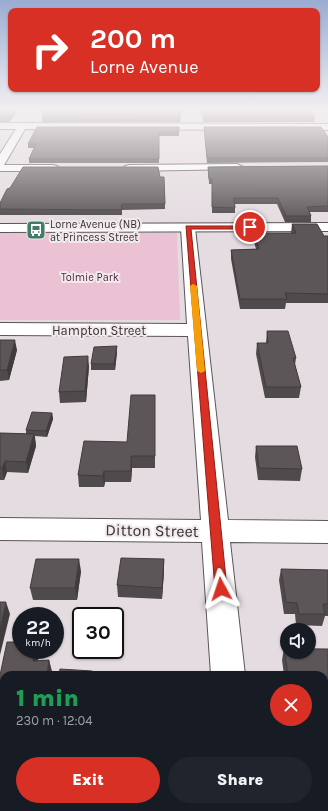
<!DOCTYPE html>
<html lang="en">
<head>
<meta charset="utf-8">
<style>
  :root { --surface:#171b24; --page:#20242c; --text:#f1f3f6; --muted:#9ea1a6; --accent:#d93025 }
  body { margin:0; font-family:Karla,sans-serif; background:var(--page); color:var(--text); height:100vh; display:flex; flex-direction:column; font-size:15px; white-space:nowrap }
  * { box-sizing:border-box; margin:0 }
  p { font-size:13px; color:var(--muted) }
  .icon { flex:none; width:22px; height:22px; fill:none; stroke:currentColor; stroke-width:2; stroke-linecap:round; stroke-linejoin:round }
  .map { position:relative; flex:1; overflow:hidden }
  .panel { position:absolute; left:0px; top:671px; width:328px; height:140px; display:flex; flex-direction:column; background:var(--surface); border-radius:12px 12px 0 0; box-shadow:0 1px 3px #0004 }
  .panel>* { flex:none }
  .hud { position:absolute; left:8px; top:8px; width:312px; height:84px; border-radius:8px; box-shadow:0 1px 3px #0004; background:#d93025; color:#fff; overflow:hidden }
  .tools { position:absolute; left:280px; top:623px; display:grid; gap:8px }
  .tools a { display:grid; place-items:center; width:36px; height:36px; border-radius:50%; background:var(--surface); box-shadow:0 1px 3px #0004; font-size:20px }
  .speed { position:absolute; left:12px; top:607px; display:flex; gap:8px; font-size:20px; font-weight:700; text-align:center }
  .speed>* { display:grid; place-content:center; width:52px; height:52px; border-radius:50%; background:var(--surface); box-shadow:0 1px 3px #0004; line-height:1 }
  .speed small { font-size:10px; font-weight:400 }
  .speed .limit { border:2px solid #111; border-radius:6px; background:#fff; color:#111 }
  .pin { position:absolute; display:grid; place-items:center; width:34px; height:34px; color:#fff; margin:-17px; border:2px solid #fff; border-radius:50%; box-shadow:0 1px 4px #0007 }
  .me { position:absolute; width:44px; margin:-22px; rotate:355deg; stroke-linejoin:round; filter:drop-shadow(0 0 3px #0008) }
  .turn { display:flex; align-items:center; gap:14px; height:84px; padding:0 16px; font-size:18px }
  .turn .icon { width:52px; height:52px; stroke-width:2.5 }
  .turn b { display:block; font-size:28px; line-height:34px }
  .round { display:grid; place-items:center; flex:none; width:42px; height:42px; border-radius:21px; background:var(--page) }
  .summary { display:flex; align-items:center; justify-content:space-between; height:68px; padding:0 16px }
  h1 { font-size:24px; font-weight:800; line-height:30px; color:#1e9e55 }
  .primary-button { display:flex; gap:8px; margin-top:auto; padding:8px 16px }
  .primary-button a { flex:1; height:46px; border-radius:24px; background:var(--accent); color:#fff; font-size:16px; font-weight:800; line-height:46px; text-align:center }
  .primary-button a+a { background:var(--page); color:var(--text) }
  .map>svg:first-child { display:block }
  .green { fill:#eac2d4 }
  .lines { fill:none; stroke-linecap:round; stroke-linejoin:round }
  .street-casing { stroke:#5c5558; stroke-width:2 }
  .secondary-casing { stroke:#5c5558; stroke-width:2 }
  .street { fill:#fff; fill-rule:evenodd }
  .secondary { fill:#fff; fill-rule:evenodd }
  .wall { fill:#4f4a4c }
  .shaded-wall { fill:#403c3e }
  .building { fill:#5c5658; stroke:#403c3e }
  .route { fill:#d93025; stroke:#8d1f18 }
  .slow { fill:#f59e0b }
  .labels { text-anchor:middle; stroke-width:4; stroke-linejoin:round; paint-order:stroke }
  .far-poi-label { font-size:11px; fill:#353233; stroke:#f2e9ed; text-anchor:start }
  .far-park-label { font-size:11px; fill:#521e3a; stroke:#f2e9ed }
  .street-label { font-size:13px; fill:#353233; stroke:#f2e9ed }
  .near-street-label { font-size:16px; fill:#353233; stroke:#f2e9ed }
</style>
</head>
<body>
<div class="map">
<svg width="328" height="811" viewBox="0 0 328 811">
  <rect width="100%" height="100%" fill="#e4dce0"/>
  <!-- green -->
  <polygon class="green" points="0,233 177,233 180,320 0,320"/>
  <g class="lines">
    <defs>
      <g id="street">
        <polygon points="0,123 328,124 328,130 25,129 4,165 53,165 57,166 59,168 57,170 53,171 0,171 0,154 16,129 0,129"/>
        <polygon points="237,164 243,167 241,169 129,171 125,170 123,168 125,166 129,165"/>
        <polygon points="188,224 193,225 195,228 228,520 328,521 328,543 230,542 245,675 211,675 202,542 0,540 0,518 201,520 188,336 0,335 0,323 187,324 181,228 183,225"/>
        <rect x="220" y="807" width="40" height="4"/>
      </g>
      <polygon id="secondary" points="328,223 328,231 0,232 0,224"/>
    </defs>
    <!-- street casing -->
    <use href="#street" class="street-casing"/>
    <!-- secondary casing -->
    <use href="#secondary" class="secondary-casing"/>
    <!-- street -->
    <use href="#street" class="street"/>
    <!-- secondary -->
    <use href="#secondary" class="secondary"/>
  </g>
  <!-- wall -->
  <g class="wall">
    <polygon points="0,109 19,109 9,122 0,122"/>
    <polygon points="182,109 180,122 42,122 42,114"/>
    <polygon points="242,109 310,109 315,117 314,122 203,122 202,110 242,110"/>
    <polygon points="37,127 179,131 179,136 159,136 159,163 29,163 29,159 34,148 28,148 28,144"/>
    <polygon points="204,127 328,137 328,162 207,163"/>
    <polygon points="328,166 328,212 310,212 311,216 311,222 285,222 277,204 235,204 235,213 212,213 212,184 209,184 208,167"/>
    <polygon points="0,203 165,204 165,209 122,210 122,215 0,215"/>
    <polygon points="292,224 324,236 328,236 328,303 286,303 285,309 240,309 231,259 231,250 256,249 254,242 254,233 291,233"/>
    <polygon points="267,331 296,358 295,365 301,387 299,398 265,398 256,354 257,343 266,343"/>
    <polygon points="0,340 17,350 9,380 0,381"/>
    <polygon points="117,352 115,370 91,370 91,364"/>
    <polygon points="89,366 86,402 60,403 59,392"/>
    <polygon points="155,395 155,468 132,468 131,482 105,482 104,487 79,487 78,475 127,442"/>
    <polygon points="52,413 53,419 47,437 35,436 36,446 28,473 7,472 4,480 0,480 0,433 26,434 26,430"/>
    <polygon points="256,446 302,469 300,481 258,480 255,457"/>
    <polygon points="164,559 164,571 162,599 118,597 117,585"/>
    <polygon points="281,569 328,570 328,616 325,616 322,626 296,625 295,614 284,614 279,580"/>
    <polygon points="81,571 77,600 33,600 30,588"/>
    <polygon points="284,648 328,649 328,691 324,691 324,675 284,675 282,660"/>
    <polygon points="21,650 38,650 39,653 38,661 49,660 52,672 51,675 4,675 4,690 3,690 0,682 0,675"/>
    <polygon points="324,720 328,720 328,811 325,811 324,807"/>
    <polygon points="119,808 166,811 119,811"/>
  </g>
  <!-- shaded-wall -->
  <g class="shaded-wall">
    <polygon points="15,109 19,109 9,122 8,117"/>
    <polygon points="15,340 17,350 9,380 7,370"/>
    <polygon points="117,346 117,352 115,370 114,364"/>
    <polygon points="88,356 89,366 86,402 85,391"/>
    <polygon points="52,413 53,419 47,437 46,431"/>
    <polygon points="34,434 36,446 28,473 26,462"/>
    <polygon points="131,456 132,468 131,482"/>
    <polygon points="5,461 7,472 4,480 2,468"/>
    <polygon points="104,471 105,482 104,487 103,476"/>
    <polygon points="79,559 81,571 77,600 75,588"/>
    <polygon points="164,559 164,571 162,599 162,588"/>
    <polygon points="6,602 10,614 0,655 0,629"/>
    <polygon points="35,650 38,650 39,653 36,672 33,661"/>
    <polygon points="49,660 52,672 51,675 47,675"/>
  </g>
  <!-- building -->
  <g class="building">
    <polygon points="0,109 15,109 8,117 0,117"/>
    <polygon points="44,109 181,109 180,115 42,114"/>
    <polygon points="244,109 310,109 315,117 203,117 202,110 244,110"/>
    <polygon points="37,127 179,127 179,132 159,132 159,159 29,159 36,144 28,144"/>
    <polygon points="204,127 321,127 328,137 328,158 207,158"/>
    <polygon points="328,166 328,206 307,207 311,216 286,216 278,198 234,198 235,208 212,207 212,179 209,179 208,167"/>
    <polygon points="23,167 158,167 160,177 164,177 165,204 122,204 121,210 0,209 0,203 7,189 10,188"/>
    <polygon points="292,224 317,224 324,236 328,236 328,294 285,293 287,299 240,299 231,250 259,249 254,233 296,233"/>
    <polygon points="267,331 288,331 296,358 293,358 301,387 266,387 257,343 268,343"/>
    <polygon points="0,340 15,340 7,370 0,370"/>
    <polygon points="117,346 114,364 91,364 94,347"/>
    <polygon points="88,356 85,391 59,392 64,357"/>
    <polygon points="131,395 155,395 155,456 131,456 131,471 104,471 103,476 78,475 84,441 127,442"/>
    <polygon points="32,412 52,413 46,431 26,430"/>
    <polygon points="0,433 34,434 26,462 5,461 2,468 0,468"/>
    <polygon points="256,446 297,446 302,469 259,468"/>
    <polygon points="121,558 164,559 162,588 117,585"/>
    <polygon points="36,559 79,559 75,588 30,588"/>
    <polygon points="281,569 328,570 328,604 323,604 325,614 299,614 297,603 286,602"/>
    <polygon points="0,602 6,602 0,629"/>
    <polygon points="7,642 21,642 21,650 35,650 33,661 49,660 47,675 4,675 4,679 0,679 0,675"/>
    <polygon points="284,648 287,648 287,652 309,652 309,649 328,649 328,680 324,680 324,675 288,675"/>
    <polygon points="60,669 92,671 91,675 59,675"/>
    <polygon points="324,720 328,720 328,797 324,777"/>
    <polygon points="119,807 166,807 166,811 137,811 137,809 119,808"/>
  </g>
  <!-- sky -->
  <linearGradient id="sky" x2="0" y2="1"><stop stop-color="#9bacd2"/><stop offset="0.49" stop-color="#f3eff1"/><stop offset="1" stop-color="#f3eff1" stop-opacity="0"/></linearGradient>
  <rect width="328" height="223" fill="url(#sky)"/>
  <!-- route -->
  <polygon class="route" points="186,226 250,226 253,227 250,229 191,229 227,589 225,592 221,594 216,592 215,589"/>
  <!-- slow -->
  <polygon class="slow" points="193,284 197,286 205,371 201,373 197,371 190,286"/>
  <!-- icons -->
  <defs>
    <symbol id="bus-square" viewBox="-11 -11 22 22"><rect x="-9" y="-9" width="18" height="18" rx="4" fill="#3f7d69" stroke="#f2e9ed"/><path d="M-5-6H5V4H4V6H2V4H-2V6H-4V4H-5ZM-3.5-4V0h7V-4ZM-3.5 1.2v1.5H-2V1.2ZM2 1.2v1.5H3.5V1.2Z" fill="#fff"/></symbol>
  </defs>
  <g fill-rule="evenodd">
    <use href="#bus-square" x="25" y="219" width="22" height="22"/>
  </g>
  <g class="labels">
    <!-- far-poi labels -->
    <g class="far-poi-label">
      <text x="50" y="228">Lorne Avenue (NB)<tspan x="50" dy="13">at Princess Street</tspan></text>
    </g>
    <!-- far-park labels -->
    <g class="far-park-label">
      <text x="90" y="281">Tolmie Park</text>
    </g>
    <!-- street labels -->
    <g class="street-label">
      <text x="99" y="335">Hampton Street</text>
    </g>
    <!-- near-street labels -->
    <g class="near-street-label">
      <text transform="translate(152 530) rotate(1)" y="6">Ditton Street</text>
    </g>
  </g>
</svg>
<div class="tools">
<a><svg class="icon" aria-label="sound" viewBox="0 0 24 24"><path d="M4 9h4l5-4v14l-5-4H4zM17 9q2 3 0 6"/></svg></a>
</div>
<div class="speed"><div>22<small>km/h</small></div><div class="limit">30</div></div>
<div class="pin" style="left:250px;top:227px;background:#d93025"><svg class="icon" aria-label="arrive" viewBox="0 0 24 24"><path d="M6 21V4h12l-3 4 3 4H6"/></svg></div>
<svg class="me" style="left:221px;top:589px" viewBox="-20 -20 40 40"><path d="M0-17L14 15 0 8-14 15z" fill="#d93025" stroke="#fff" stroke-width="4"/></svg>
<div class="hud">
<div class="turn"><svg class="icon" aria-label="right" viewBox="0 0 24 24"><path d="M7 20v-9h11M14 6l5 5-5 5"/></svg><div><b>200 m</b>Lorne Avenue</div></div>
</div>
<section class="panel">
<div class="summary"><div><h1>1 min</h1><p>230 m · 12:04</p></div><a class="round" style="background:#d93025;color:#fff"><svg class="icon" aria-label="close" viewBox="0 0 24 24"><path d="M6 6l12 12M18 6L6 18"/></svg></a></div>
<div class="primary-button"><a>Exit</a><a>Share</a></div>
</section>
</div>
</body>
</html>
